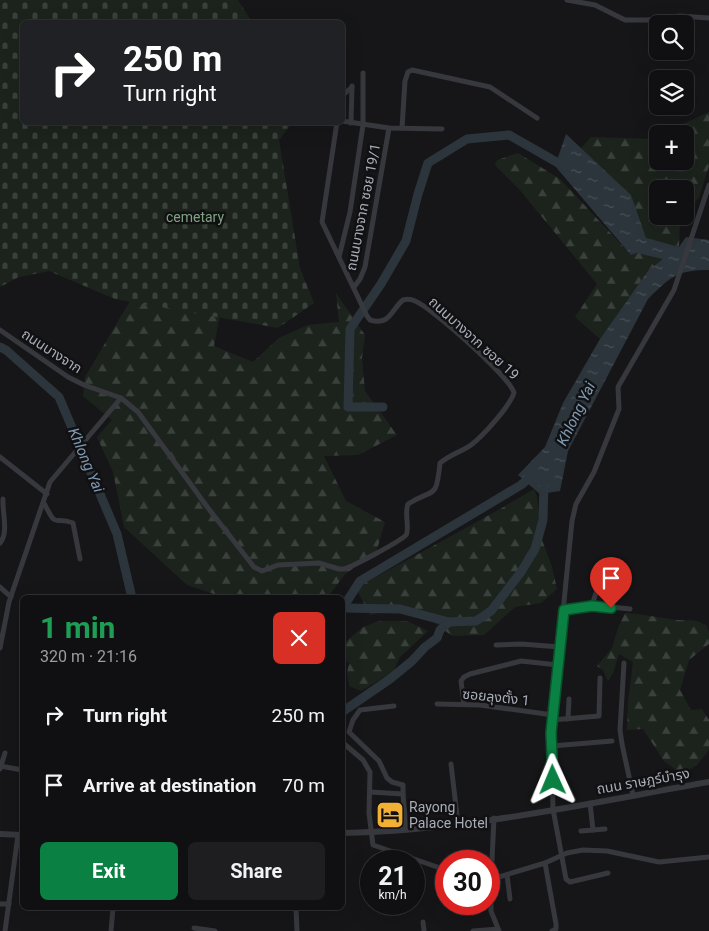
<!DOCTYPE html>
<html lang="en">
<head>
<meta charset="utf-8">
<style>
  :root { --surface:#101012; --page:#1e1e20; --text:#f1f3f6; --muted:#9c9d9f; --line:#303032; --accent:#0b8043 }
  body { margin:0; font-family:Roboto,"Noto Sans Thai",sans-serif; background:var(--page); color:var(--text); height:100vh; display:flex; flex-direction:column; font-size:19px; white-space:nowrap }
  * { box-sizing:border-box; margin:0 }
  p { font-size:16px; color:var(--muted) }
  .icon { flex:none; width:28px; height:28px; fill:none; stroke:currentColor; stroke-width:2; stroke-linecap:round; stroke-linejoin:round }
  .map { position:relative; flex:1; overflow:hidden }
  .panel { position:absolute; left:20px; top:595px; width:325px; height:315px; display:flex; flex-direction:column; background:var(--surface); border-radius:8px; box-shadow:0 5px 20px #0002,0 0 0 1px var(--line) }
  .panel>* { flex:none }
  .banner { position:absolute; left:20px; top:20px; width:325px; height:105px; border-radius:8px; box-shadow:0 5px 20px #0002,0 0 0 1px var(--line); background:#202124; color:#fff; overflow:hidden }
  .fabs { position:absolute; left:649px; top:15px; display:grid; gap:10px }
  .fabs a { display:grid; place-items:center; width:45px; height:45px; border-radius:8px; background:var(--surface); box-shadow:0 5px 20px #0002,0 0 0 1px var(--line); font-size:25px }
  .speed { position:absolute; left:360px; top:850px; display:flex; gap:10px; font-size:25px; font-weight:700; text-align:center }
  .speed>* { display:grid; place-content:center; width:65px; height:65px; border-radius:50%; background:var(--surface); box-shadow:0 5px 20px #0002,0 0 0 1px var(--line); line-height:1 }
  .speed small { font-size:12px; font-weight:400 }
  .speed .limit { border:8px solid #d22; background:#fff; color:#111 }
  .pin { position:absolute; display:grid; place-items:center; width:42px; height:42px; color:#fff; margin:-51px -21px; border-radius:50% 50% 50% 0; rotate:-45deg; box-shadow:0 0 5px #0007 }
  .pin .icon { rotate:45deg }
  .me { position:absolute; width:55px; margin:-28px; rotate:359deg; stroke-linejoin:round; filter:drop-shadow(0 0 4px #0008) }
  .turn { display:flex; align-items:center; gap:18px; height:105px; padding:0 20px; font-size:22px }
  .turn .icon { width:65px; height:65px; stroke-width:2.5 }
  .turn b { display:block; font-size:35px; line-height:42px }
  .round { display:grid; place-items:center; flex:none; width:52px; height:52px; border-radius:8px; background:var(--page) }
  .summary { display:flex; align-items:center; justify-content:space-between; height:85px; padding:0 20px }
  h1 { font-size:30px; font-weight:700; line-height:38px; color:#1e9e55 }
  .button { display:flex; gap:10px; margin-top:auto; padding:10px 20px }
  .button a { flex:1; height:58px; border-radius:8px; background:var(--accent); color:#fff; font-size:20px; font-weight:700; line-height:58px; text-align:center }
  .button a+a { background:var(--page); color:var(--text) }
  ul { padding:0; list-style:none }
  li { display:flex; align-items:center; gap:15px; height:70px; padding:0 20px }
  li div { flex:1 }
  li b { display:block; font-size:19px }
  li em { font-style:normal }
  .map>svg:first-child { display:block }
  .forest { fill:url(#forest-firs) }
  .cemetery { fill:url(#cemetery-stones) }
  .water { fill:url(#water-ripples) }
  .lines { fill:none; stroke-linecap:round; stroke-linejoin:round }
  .river { stroke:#2c353c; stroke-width:9 }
  .minor { stroke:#37383d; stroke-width:5 }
  .tertiary { stroke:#37383d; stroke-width:6 }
  .route-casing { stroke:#07532c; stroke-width:12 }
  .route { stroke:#0b8043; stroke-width:9 }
  .labels { text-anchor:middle; stroke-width:5; stroke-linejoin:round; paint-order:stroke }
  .street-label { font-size:14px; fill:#a8adb8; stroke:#111113 }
  .park-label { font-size:14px; fill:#7fa381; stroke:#111113 }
  .poi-label { font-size:14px; fill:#a8adb8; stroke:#111113; text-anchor:start }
  .water-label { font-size:15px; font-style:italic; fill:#7f9bb3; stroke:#111113 }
</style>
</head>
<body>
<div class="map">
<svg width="709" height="931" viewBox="0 0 709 931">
  <defs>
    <pattern id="forest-firs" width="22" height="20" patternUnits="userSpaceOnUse" patternTransform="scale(1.25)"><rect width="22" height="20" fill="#1c231d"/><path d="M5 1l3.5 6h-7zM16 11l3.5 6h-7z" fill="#3a403c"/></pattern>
    <pattern id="cemetery-stones" width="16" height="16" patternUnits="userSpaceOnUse" patternTransform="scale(1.25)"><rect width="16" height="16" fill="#1c231d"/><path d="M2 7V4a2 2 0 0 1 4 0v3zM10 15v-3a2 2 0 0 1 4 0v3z" fill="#3a403c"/></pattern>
    <pattern id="water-ripples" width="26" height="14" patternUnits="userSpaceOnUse" patternTransform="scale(1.25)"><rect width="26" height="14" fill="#2c353c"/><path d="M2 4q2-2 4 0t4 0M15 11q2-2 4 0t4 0" fill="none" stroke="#485056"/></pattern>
  </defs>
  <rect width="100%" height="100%" fill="#161618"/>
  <!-- forest -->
  <g class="forest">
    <polygon points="709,112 709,166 699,198 685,210 685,189 658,189 658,216 680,216 679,248 648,271 600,339 575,317 597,284 519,189 495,165 497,160 518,153 560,179 631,255 646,251 631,195 581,148 591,137 650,139 657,136 658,161 685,161 685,134 662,134"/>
    <polygon points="336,293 365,335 362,358 365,391 397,435 358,455 324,456 346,501 385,522 376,553 345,574 328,597 223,597 187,585 124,527 113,472 97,437 112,420 83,396 85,377 130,301 220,315 214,346 253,362 279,338 308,325 339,322"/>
    <path d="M 534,489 L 537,497 L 542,540 L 552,567 L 557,589 L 541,603 L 515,607 L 484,635 L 452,636 L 427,617 L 413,610 L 400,609 L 370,615 L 356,588 C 415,555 476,524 534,489 Z"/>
    <path d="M 625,613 C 643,614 661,618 678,620 C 692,621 692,618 706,625 L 709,632 L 709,644 L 689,660 L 680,690 L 691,710 L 702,709 L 709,720 L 709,750 L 697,765 L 682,774 L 664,761 L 643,729 L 627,730 L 628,703 L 633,662 L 619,654 L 613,673 L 608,681 L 603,670 L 597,666 L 612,648 L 618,628 Z"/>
    <polygon points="379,621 407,621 428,631 400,657 393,672 361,691 349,686 347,673 349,663 343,659 343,644 363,627"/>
  </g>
  <!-- cemetery -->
  <polygon class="cemetery" points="0,0 238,0 252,22 22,22 22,122 292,123 279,140 300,268 314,303 278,328 115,299 49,271 19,277 0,287"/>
  <!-- water -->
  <path class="water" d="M 566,134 L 631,195 L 646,238 L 679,247 L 686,237 L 709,240 L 709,270 C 677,270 670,277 648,299 L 568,451 L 560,491 L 540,494 L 518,475 L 545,447 L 563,403 L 600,339 L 648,271 L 663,259 L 637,253 L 631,255 L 555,166 Z"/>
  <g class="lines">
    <!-- river -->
    <g class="river">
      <polyline points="0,347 6,350 59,397 117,534 132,598"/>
      <polyline points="383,407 348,407 350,329 381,284 406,241 418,194 428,163 467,139 509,135 567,168"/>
      <polyline points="344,608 400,609 449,622 476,621 491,611 521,572 535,549 543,520 544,484"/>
      <polyline points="342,609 360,581 521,485 534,474"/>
      <polyline points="342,712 390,679 412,661 425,647 437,638 440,630 449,622"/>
    </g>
    <!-- minor -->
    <g class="minor">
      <polyline points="567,0 595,5 625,20 647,20 680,16 709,18"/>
      <polyline points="342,96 352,87"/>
      <polyline points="342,121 389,128 442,129"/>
      <polyline points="351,123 352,86"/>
      <polyline points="402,128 405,81 408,72 412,70 490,87 537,118"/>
      <polyline points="339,257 350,212 363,125 363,73"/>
      <polyline points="354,287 360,279 365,267 389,128"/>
      <path d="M 0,330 L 68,377 L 84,385 L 121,398 L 138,412 L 208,508 L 254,567 L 262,571 L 278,565 L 319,563 L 339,569 L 344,569 C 352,567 401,541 406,535 C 410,529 404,512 408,504 C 435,487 436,501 440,463 C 451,454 461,452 471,445 C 483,436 509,407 514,393 C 511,378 431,307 415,301 C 411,299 407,299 403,300 C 391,310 390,326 370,320 L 367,316 L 322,222 L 337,122"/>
      <polyline points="0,457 47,494"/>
      <path d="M 44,503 C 58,531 53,515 73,523 L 80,559"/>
      <path d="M 0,543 C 9,533 2,512 3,499"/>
      <polyline points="0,587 11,597"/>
      <polyline points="592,605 599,584"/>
      <polyline points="564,610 592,605 630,609"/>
      <polyline points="496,645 521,644 560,647"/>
      <polyline points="0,648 9,602 50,482 121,398"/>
      <polyline points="624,663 620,730 622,744 633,795"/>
      <polyline points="437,704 480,705 553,715"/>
      <polyline points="464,704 461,681 464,677 470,674 521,661 558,665"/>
      <polyline points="394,706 360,710 353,720 349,732 379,761 387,778 392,782 403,785 403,794"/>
      <polyline points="568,719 569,699"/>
      <polyline points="552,720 599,716 600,678"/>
      <polyline points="342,742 363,760 370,772 369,813 373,845 446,870"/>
      <polyline points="552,746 612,741"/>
      <polyline points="451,764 458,824"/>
      <polyline points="0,766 22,770"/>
      <polyline points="0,769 5,753"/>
      <polyline points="370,792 403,794 406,830"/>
      <polyline points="590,803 593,830"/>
      <polyline points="494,818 491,881 491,911 499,931"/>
      <polyline points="581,831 605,829"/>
      <polyline points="545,863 556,924 556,929 552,931"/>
      <polyline points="608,873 570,882 566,879 553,809 551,733 572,521 576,504 594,472 619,409 618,387 674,290 709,185"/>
      <polyline points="507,875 510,899"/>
      <polyline points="489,880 545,863 567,853 583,850 607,851 659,862 709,857"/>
      <polyline points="0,904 9,904"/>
      <polyline points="296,908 297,931"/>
      <polyline points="423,922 424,931"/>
      <polyline points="194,928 215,931"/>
      <polyline points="5,931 18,835"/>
      <polyline points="111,931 113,908"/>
      <polyline points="473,931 498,929"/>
    </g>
    <!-- tertiary -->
    <g class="tertiary">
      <path d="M 342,833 C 464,831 589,803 709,782"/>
      <polyline points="0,834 22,835"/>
    </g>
  </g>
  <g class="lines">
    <defs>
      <polyline id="route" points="553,780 551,733 564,610 592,606 611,608"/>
    </defs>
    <!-- route casing -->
    <use href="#route" class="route-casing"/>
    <!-- route -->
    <use href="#route" class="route"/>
  </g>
  <!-- icons -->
  <defs>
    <symbol id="hotel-square" viewBox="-11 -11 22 22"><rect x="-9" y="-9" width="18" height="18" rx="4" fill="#f2b134" stroke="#111113"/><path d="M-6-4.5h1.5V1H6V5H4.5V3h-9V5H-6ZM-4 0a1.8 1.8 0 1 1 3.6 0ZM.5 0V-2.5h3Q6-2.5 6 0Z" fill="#111"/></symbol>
  </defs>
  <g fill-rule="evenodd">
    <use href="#hotel-square" x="374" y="799" width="32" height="32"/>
  </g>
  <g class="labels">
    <!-- street labels -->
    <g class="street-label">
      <text transform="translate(363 207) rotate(-79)" y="5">ถนนบางจาก ซอย 19/1</text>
      <text transform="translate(474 338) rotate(42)" y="5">ถนนบางจาก ซอย 19</text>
      <text transform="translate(52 351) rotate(33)" y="5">ถนนบางจาก</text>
      <text transform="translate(496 697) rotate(6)" y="5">ซอยลุงตั้ง 1</text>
      <text transform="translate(643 781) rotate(-10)" y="5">ถนน ราษฎร์บำรุง</text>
    </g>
    <!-- park labels -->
    <g class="park-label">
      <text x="195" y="222">cemetary</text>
    </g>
    <!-- poi labels -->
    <g class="poi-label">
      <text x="409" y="812">Rayong<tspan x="409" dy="16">Palace Hotel</tspan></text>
    </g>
    <!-- water labels -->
    <g class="water-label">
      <text transform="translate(576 414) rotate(-64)" y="5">Khlong Yai</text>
      <text transform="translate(86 460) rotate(67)" y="5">Khlong Yai</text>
    </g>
  </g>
</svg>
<div class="fabs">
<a><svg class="icon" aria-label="search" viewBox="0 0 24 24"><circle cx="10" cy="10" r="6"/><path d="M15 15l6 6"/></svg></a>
<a><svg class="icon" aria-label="layers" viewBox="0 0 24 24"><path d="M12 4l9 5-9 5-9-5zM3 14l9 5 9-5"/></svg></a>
<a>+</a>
<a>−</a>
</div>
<div class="speed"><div>21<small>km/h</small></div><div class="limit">30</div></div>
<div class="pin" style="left:611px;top:608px;background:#d93025"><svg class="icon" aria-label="arrive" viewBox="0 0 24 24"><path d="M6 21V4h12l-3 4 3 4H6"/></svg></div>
<svg class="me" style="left:553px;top:780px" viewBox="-20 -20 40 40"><path d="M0-17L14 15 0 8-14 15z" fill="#0b8043" stroke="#fff" stroke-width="4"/></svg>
<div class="banner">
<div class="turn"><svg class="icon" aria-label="right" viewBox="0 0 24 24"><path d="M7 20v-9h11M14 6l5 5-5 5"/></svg><div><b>250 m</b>Turn right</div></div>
</div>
<section class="panel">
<div class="summary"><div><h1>1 min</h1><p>320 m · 21:16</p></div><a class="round" style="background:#d93025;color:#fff"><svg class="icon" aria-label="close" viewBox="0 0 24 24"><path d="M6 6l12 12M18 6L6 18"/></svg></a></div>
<ul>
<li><svg class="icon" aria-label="right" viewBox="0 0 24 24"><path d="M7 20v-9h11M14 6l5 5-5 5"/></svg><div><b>Turn right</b></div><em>250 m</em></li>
<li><svg class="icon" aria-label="arrive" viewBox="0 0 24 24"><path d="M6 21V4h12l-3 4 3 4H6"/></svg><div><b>Arrive at destination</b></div><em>70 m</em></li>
</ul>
<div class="button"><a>Exit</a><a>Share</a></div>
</section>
</div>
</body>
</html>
